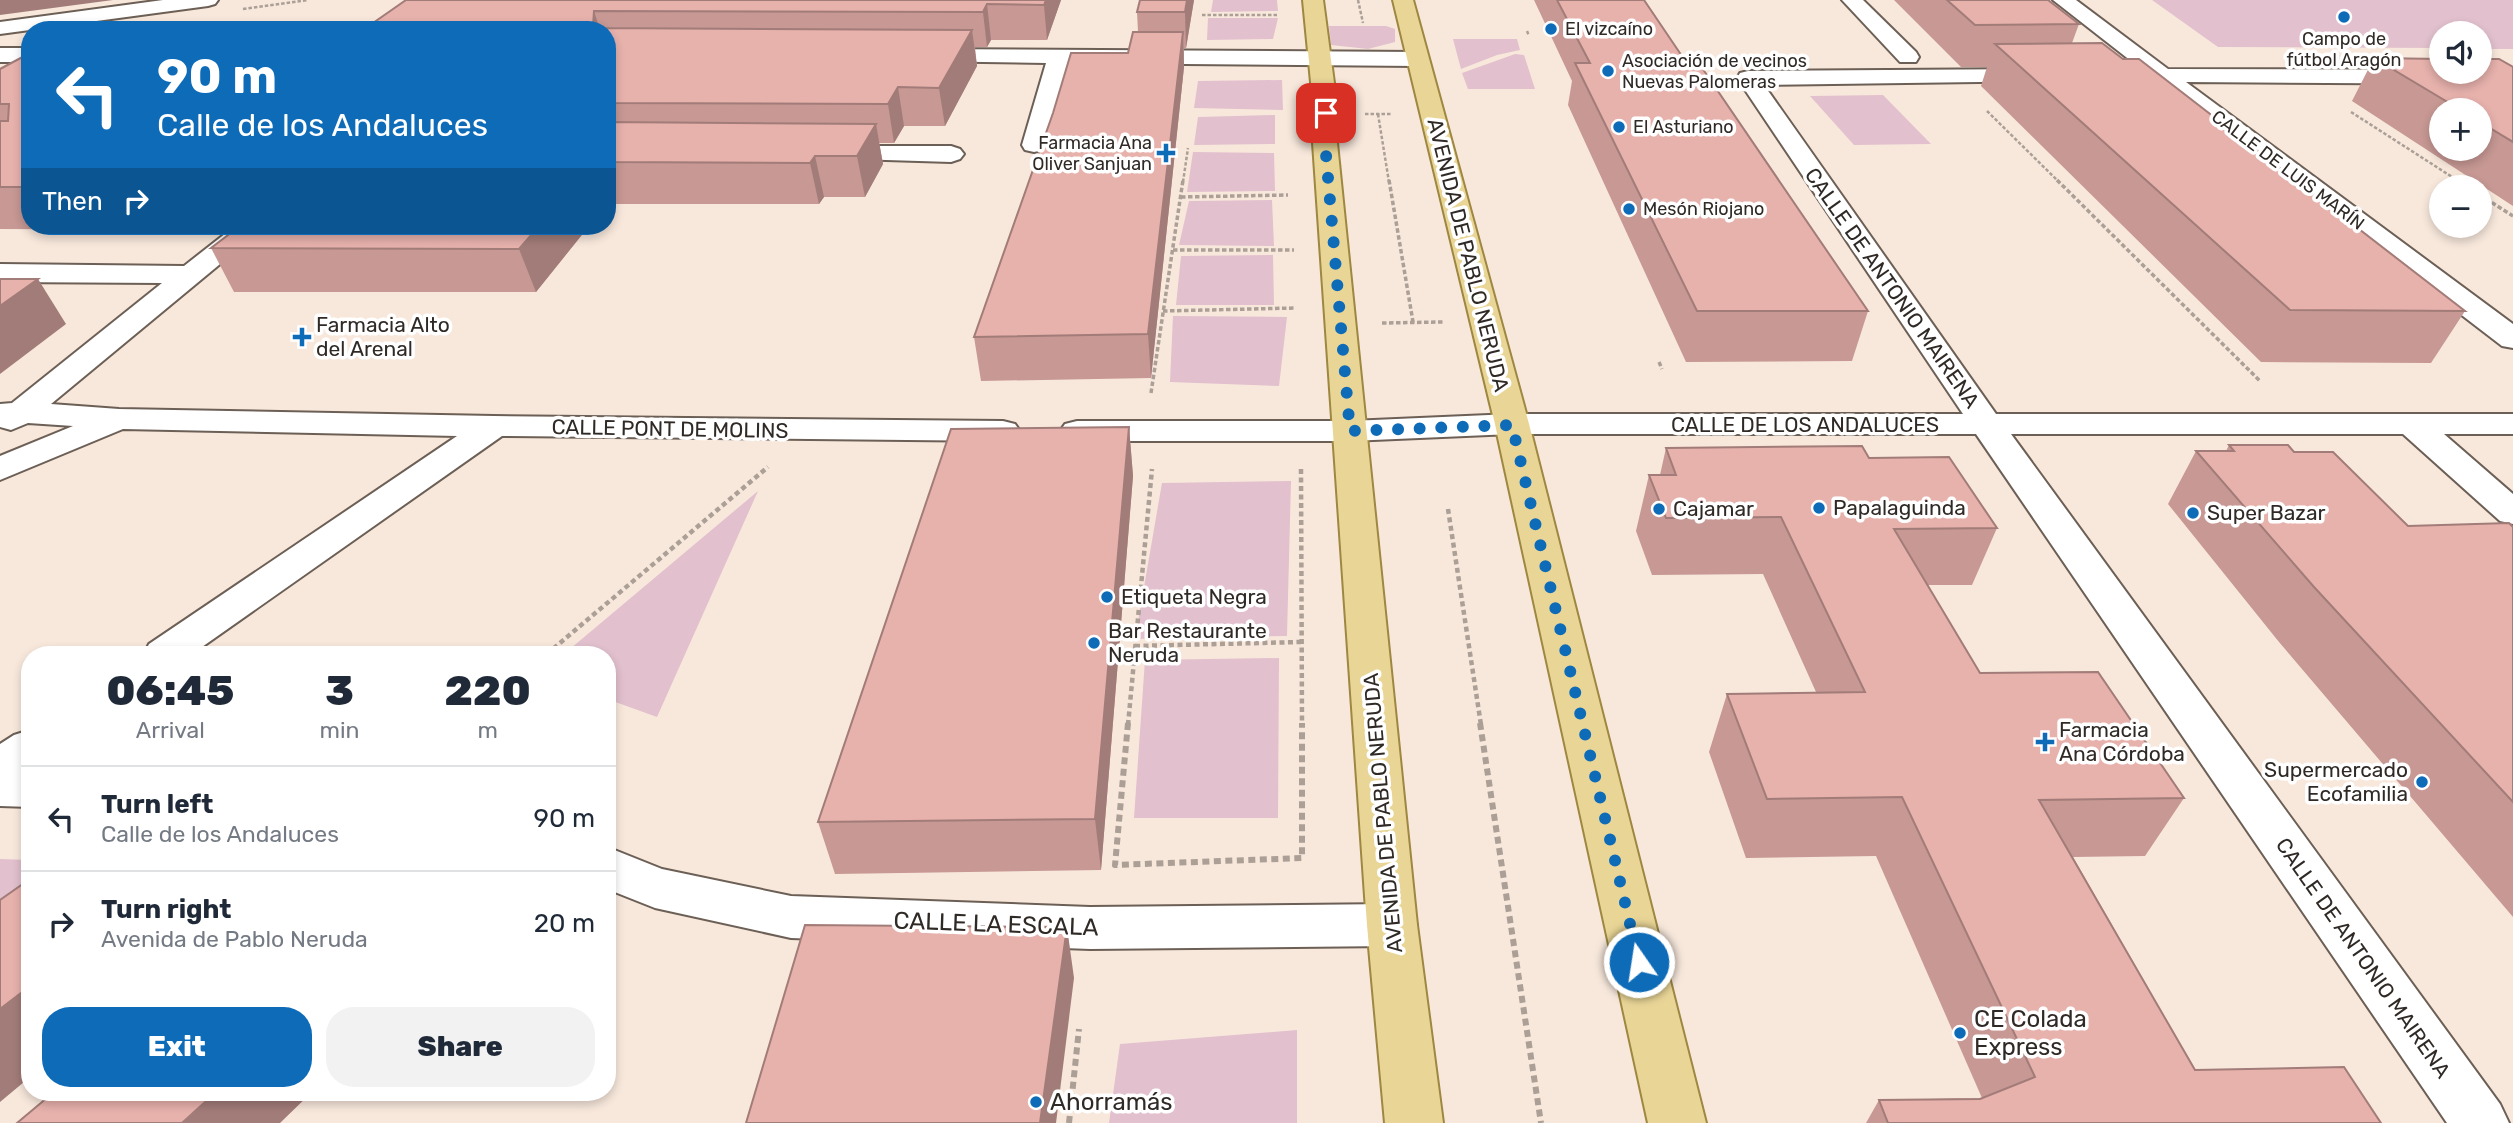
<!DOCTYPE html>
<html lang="en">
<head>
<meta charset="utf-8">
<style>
  :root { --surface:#fff; --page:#f2f2f3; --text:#1f2937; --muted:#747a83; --line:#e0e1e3; --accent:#0e6bb8 }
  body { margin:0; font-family:Rubik,sans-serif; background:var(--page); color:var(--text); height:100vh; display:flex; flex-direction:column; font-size:26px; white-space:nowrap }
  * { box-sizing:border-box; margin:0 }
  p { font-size:23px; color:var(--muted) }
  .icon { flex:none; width:38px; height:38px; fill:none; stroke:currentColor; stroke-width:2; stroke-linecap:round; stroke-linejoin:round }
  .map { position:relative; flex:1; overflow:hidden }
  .details { position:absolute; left:21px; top:646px; width:595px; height:455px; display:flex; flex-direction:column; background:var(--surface); border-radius:28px; box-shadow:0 4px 10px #0003 }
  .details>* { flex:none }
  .top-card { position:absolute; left:21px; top:21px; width:595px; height:214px; border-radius:28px; box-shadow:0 4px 10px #0003; background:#0e6bb8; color:#fff; overflow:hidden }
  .buttons { position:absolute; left:2429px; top:21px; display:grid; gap:14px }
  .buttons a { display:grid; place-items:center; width:63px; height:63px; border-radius:50%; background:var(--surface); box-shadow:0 4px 10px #0003; font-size:35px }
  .pin { position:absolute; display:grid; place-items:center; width:60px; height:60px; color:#fff; margin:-30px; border-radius:14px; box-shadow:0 4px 10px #0006 }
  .me { position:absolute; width:77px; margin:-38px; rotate:347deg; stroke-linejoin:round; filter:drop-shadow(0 0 5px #0008) }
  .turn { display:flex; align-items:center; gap:24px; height:147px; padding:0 21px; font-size:32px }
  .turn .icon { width:91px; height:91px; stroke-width:2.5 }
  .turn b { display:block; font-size:49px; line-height:60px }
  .then { display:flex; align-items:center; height:66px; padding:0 21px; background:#0003; gap:14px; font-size:26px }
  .eta { display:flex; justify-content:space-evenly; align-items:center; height:119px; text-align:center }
  .eta b { font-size:42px; font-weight:800; line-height:49px }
  .action { display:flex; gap:14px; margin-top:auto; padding:14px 21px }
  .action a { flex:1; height:80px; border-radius:28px; background:var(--accent); color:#fff; font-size:28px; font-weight:800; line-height:80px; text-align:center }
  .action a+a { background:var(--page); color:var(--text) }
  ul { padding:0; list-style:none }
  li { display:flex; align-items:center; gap:21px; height:105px; padding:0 21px; border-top:2px solid var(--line) }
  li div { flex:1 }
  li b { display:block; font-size:26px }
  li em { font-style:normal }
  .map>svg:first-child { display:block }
  .green { fill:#e2c0ce }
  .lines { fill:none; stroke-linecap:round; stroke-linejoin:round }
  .minor-casing { stroke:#6c5f55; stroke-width:4 }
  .major-casing { stroke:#9e8741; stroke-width:4 }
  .path-far3 { stroke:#ab9f96; stroke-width:2.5; stroke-dasharray:3.5 2; stroke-linecap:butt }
  .path-far2 { stroke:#ab9f96; stroke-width:3.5; stroke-dasharray:4.5 2.5; stroke-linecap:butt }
  .path-far1 { stroke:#ab9f96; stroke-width:4.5; stroke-dasharray:5 3.5; stroke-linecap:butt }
  .path { stroke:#ab9f96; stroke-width:6; stroke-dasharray:7 4.5; stroke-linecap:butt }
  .minor { fill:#fff; fill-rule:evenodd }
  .major { fill:#e9d596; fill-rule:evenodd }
  .wall { fill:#c79894; fill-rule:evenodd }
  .shaded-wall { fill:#a27c78 }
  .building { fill:#e7b1ac; stroke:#a27c78; stroke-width:2 }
  .route { stroke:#0e6bb8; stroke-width:12; stroke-dasharray:0 21.6 }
  .poi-dot { fill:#0e6bb8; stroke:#fff; stroke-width:2.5 }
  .labels { text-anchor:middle; stroke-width:7; stroke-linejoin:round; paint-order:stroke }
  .far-poi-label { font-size:18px; fill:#302a26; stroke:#fff; text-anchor:start }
  .far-street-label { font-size:18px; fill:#302a26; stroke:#fff }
  .street-label { font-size:21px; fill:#302a26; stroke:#fff }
  .poi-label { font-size:21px; fill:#302a26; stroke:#fff; text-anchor:start }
  .near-street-label { font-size:24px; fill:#302a26; stroke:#fff }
  .near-poi-label { font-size:24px; fill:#302a26; stroke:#fff; text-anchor:start }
</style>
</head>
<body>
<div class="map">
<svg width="2513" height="1123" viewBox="0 0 2513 1123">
  <rect width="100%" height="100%" fill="#f8e8dc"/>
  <!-- green -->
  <g class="green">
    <polygon points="1213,0 1277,0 1278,11 1211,12"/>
    <polygon points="2152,0 2513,0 2513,49 2480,49 2480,33 2441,33 2441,48 2218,47"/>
    <polygon points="1208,18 1278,18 1273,39 1207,40"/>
    <polygon points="1329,26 1386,26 1395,29 1395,42 1368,49 1331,45"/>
    <polygon points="1453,39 1517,39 1520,50 1497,55 1461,69"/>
    <polygon points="1515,54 1524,55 1535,89 1468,89 1462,73"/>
    <polygon points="1282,80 1283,110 1194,108 1198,81"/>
    <polygon points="1883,95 1931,144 1854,145 1810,96"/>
    <polygon points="1275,115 1275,144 1194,145 1198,117"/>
    <polygon points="1193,152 1274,153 1275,191 1187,192"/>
    <polygon points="1272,200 1274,246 1179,245 1189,201"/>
    <polygon points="1273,255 1274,305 1176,305 1181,256"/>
    <polygon points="1173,316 1287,317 1279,386 1170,382"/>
    <polygon points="1291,481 1287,636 1135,639 1162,483"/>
    <polygon points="758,491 657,717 607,699 607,654 564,654"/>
    <polygon points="1279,658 1278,818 1134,818 1145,660"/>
    <polygon points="0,859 30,860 30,923 0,945"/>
    <polygon points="1297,1030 1297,1123 1109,1123 1120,1044"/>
  </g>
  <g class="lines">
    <defs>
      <g id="minor">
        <polygon points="163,0 218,0 215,4 208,6 0,34 0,22"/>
        <polygon points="1842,0 1863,0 1916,52 1919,57 1916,62 1900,62"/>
        <polygon points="2053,0 2076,0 2168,69 2499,70 2513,76 2513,92 2494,84 2186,82 2513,324 2513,348 2502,346 2158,82 2099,80 2096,75 2099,70 2140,68"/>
        <rect x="0" y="48" width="30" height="14"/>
        <polygon points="922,49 1417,52 1425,54 1428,59 1425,64 1417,66 1068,63 1046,145 1043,150 1034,152 1025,150 1022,145 1046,63 914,61 911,56 914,51"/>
        <polygon points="2036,69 2044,71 2047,76 2044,81 1764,85 1996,414 2513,414 2513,434 2444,434 2513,494 2513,524 2500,521 2403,434 2011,434 2500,1104 2509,1123 2447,1123 1976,434 1512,434 1350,441 1077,441 1065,438 1060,431 1065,424 1077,421 1350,421 1512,414 1963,414 1737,78 1740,73 1748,71"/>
        <polygon points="830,146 951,146 960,149 964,154 960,159 951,162 821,158 818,153 821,148"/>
        <polygon points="235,226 266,226 51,404 119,409 494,416 1003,421 1015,424 1020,431 1015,438 1003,441 502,436 192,654 144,654 149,644 457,436 123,429 0,480 0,456 73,426 28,423 11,430 0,427 0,404 12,403 162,283 0,282 0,264 184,266"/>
        <polygon points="30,730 30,770 28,771 30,771 30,807 0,806 0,744 14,735"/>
        <polygon points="607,847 662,869 791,896 1090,907 1392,904 1410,910 1417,925 1410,940 1392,946 1090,949 791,938 655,908 607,889"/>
      </g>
      <g id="major">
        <polygon points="1303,0 1323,0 1338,113 1337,143 1417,925 1443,1123 1385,1123 1367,925 1313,143 1314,113"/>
        <polygon points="1393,0 1413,0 1529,424 1706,1123 1648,1123 1495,424"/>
      </g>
    </defs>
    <!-- minor casing -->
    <use href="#minor" class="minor-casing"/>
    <!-- major casing -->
    <use href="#major" class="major-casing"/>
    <!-- path-far3 -->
    <g class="path-far3">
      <polyline points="1358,0 1363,23"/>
      <polyline points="243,9 308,0"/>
      <polyline points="1202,15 1278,15"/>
      <polyline points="1527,31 1529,36"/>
      <polyline points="1987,111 2059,182"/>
      <polyline points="2351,112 2460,182"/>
      <polyline points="1365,114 1391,114"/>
      <polyline points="1378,114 1389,182"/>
      <polyline points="1183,182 1188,148"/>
    </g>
    <!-- path-far2 -->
    <g class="path-far2">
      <polyline points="1389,180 1413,322"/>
      <polyline points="2057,180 2260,381"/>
      <polyline points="2457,180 2468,187"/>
      <polyline points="2480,195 2513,216"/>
      <polyline points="1181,197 1288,195"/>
      <polyline points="1173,250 1294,250"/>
      <polyline points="1163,311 1295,308"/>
      <polyline points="1382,323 1443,322"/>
      <polyline points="1659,362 1662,369"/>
      <polyline points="1151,393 1183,180"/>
    </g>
    <!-- path-far1 -->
    <g class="path-far1">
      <polyline points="1301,469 1302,725"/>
      <polyline points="1448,509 1481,725"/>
      <polyline points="1135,646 1301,642"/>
      <polyline points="547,654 768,467"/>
      <polyline points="1128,725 1152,469"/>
    </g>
    <!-- path -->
    <g class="path">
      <polyline points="1128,723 1115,865 1302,858 1302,723"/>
      <polyline points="1480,723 1541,1123"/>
      <polyline points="1069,1123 1079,1029"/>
    </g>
    <!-- minor -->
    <use href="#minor" class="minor"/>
    <!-- major -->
    <use href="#major" class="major"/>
  </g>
  <!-- wall -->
  <g class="wall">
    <polygon points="406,0 1061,0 1047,40 991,40 987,47 975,47 977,66 945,126 904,126 894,143 879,143 883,164 865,197 824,197 819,204 607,204 607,30"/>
    <polygon points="1194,0 1186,48 1184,48 1184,67 1151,378 981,381 974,337 1128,53 1138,32 1137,12"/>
    <polygon points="1534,0 1644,0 1686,62 1868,311 1852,361 1686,362 1568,105 1572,81"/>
    <polygon points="1894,0 2048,0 2079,24 2072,43 2123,59 2465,311 2431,363 2261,362 1981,86 1987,67 1961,67"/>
    <polygon points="30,53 30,226 196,226 190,230 0,229 0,69"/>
    <path d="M 2374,58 L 2513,67 L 2513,206 L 2352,101 ZM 2441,110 L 2480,110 L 2480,149 L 2441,149 Z"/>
    <polygon points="240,226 589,226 536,292 234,292 211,248"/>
    <polygon points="1129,427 1133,476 1101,870 835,874 818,822"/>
    <polygon points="2229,445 2294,452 2408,526 2513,527 2513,917 2279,642 2168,504 2196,451 2226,451"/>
    <polygon points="1666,448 1869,458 1997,528 1972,585 1927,585 1980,673 2184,798 2145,856 2073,857 2195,1070 2381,1123 1866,1123 1879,1100 1982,1098 1876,856 1746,858 1709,752 1727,694 1816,692 1763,574 1652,575 1636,531 1649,475 1660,475"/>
  </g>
  <!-- shaded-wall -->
  <g class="shaded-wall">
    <polygon points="0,0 113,0 0,15"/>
    <polygon points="1046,0 1061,0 1047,40 1044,5"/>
    <polygon points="1187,0 1194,0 1186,48 1185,12"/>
    <polygon points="987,4 991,40 987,47 983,12"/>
    <polygon points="594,11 600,30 595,30 593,26"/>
    <polygon points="972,30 977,66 945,126 939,88"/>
    <polygon points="1183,32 1184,67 1151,378 1148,334"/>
    <polygon points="898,87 904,126 894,143 888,104"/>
    <polygon points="876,124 883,164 865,197 857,156"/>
    <polygon points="815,156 824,197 819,204 810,163"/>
    <polygon points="188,226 196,226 190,230"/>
    <polygon points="539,226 589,226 536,292 519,249"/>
    <polygon points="38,279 66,324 0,374 0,306"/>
    <polygon points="1129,427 1133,476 1101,870 1095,819"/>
    <polygon points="1067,927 1074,978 1056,1123 1040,1123"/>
    <polygon points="30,986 30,1077 0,1102 0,1009"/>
    <polygon points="216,1092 312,1092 280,1123 182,1123"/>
  </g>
  <!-- building -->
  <g class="building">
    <polygon points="406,0 1046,0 1044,5 987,4 983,12 594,11 593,26 596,28 972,30 939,88 898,87 888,104 607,103 607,30 363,30"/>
    <polygon points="1140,0 1187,0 1185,12 1137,12"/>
    <polygon points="1557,0 1644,0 1686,62 1698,62 1868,311 1697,311 1575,63 1590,63"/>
    <polygon points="1947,0 2048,0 2079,24 1975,25"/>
    <polygon points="1133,32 1183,32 1148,334 974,337 1053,113 1071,53 1128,53"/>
    <polygon points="2102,43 2123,59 2139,59 2465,311 2290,310 1995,44"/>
    <polygon points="30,53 30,187 0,187 0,121 8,121 9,104 0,104 0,69"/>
    <polygon points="2374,58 2441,59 2441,72 2480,72 2480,59 2499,59 2513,67 2513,142 2480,122 2480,110 2461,110"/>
    <polygon points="607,122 876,124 857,156 815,156 810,163 607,162"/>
    <polygon points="240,226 539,226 519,249 211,248"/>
    <polygon points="0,279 38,279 0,306"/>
    <polygon points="1129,427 1095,819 818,822 951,429"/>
    <polygon points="2229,445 2288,445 2294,452 2333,452 2408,526 2509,523 2513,527 2513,802 2314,587 2196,451 2234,451"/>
    <polygon points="1862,446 1869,458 1949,457 1997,528 1894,529 1980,673 2098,672 2184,798 2039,800 2195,1070 2344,1067 2381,1123 1888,1123 1879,1100 1980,1099 2035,1077 1902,797 1767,799 1727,694 1865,692 1781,517 1666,518 1649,475 1676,475 1666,448"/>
    <polygon points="30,879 30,986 0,1009 0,900"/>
    <polygon points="805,925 1067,927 1040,1123 746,1123"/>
    <polygon points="54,1092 216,1092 182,1123 17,1123"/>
  </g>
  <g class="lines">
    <!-- route -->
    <polyline class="route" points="1326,113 1325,143 1350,431 1512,425 1639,962"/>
  </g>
  <!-- markers -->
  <g class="poi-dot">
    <circle cx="2344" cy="17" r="7"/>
    <circle cx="1551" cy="29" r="7"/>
    <circle cx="1608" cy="71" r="7"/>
    <circle cx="1619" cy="127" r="7"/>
    <path d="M1162.5 142.5h7v7h7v7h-7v7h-7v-7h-7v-7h7z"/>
    <circle cx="1629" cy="209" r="7"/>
    <path d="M298.5 326.5h7v7h7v7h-7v7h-7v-7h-7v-7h7z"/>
    <circle cx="1819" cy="508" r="7"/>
    <circle cx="1659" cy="509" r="7"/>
    <circle cx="2193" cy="513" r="7"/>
    <circle cx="1107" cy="597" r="7"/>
    <circle cx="1094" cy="643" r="7"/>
    <path d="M2041.5 731.5h7v7h7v7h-7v7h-7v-7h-7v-7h7z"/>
    <circle cx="2422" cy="782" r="7"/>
    <circle cx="1960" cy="1033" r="7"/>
    <circle cx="1036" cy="1102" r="7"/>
  </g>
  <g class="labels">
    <!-- far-poi labels -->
    <g class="far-poi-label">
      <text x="1565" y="35">El vizcaíno</text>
      <text x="2344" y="45" text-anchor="middle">Campo de<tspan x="2344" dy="21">fútbol Aragón</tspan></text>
      <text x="1622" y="67">Asociación de vecinos<tspan x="1622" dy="21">Nuevas Palomeras</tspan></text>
      <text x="1633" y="133">El Asturiano</text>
      <text x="1152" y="149" text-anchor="end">Farmacia Ana<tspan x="1152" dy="21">Oliver Sanjuan</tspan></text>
      <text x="1643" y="215">Mesón Riojano</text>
    </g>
    <!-- far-street labels -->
    <g class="far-street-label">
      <text transform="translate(2288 170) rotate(37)" y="6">CALLE DE LUIS MARÍN</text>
    </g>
    <!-- street labels -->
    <g class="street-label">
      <text transform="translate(1468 255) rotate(76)" y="7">AVENIDA DE PABLO NERUDA</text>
      <text transform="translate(1892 288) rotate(55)" y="7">CALLE DE ANTONIO MAIRENA</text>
      <text x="1805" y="432">CALLE DE LOS ANDALUCES</text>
      <text transform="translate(670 429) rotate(1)" y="7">CALLE PONT DE MOLINS</text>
      <text transform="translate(1383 813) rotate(-95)" y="7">AVENIDA DE PABLO NERUDA</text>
      <text transform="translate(2363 958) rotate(55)" y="7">CALLE DE ANTONIO MAIRENA</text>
    </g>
    <!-- poi labels -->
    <g class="poi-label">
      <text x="316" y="332">Farmacia Alto<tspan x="316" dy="24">del Arenal</tspan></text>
      <text x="1833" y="515">Papalaguinda</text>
      <text x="1673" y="516">Cajamar</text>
      <text x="2207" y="520">Super Bazar</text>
      <text x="1121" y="604">Etiqueta Negra</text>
      <text x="1108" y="638">Bar Restaurante<tspan x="1108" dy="24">Neruda</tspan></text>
      <text x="2059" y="737">Farmacia<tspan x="2059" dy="24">Ana Córdoba</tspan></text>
      <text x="2408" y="777" text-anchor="end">Supermercado<tspan x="2408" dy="24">Ecofamilia</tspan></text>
    </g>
    <!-- near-street labels -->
    <g class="near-street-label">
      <text transform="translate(996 924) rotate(2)" y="8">CALLE LA ESCALA</text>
    </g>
    <!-- near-poi labels -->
    <g class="near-poi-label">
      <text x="1974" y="1027">CE Colada<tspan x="1974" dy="28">Express</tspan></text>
      <text x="1050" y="1110">Ahorramás</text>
    </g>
  </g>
</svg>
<div class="buttons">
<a><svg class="icon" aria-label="sound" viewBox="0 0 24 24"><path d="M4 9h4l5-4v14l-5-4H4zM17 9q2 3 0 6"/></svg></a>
<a>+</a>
<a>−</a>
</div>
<div class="pin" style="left:1326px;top:113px;background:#d93025"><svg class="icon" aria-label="arrive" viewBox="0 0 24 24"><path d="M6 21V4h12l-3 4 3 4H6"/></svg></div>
<svg class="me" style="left:1639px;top:962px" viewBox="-20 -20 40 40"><circle r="17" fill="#0e6bb8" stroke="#fff" stroke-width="3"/><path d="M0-11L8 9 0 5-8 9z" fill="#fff"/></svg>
<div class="top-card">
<div class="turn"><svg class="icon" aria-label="left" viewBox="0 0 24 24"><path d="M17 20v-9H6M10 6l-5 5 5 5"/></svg><div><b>90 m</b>Calle de los Andaluces</div></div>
<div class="then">Then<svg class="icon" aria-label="right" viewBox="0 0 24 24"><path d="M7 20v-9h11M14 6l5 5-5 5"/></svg></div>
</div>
<section class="details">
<div class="eta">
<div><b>06:45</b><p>Arrival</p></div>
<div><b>3</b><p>min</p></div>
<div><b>220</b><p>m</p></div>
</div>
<ul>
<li><svg class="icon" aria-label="left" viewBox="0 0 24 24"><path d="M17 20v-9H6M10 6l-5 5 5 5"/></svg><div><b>Turn left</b><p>Calle de los Andaluces</p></div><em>90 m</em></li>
<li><svg class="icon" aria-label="right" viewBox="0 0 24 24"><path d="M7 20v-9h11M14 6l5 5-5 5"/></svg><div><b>Turn right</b><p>Avenida de Pablo Neruda</p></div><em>20 m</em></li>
</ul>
<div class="action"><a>Exit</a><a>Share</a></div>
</section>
</div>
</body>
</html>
